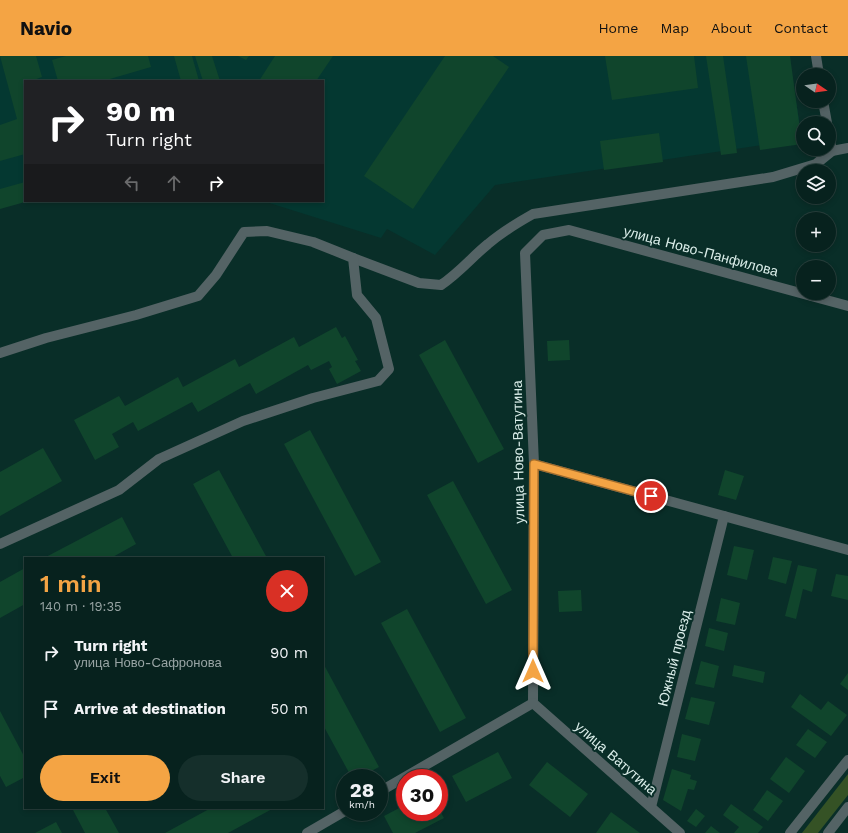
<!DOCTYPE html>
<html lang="en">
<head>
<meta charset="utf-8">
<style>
  :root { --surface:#07221e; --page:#152f2b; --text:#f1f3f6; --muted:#98a4a4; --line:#283f3c; --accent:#f4a444 }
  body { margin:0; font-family:"Work Sans",sans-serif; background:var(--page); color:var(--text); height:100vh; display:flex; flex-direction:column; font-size:15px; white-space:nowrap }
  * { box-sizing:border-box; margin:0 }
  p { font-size:13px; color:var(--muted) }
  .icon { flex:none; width:22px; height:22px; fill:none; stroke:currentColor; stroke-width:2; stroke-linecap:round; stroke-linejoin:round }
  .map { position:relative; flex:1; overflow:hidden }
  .sheet { position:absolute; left:24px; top:501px; width:300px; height:252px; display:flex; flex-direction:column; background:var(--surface); border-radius:0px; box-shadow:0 2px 6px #0003,0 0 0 1px var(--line) }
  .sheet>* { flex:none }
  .top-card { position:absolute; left:24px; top:24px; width:300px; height:122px; border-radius:0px; box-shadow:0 2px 6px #0003,0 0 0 1px var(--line); background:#202124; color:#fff; overflow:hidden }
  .needle { width:26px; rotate:103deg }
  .tools { position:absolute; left:796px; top:12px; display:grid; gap:8px }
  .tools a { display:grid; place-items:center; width:40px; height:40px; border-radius:50%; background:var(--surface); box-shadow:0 2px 6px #0003,0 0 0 1px var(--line); font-size:20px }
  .speed { position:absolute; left:336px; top:713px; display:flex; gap:8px; font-size:20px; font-weight:700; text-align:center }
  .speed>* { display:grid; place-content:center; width:52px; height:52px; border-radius:50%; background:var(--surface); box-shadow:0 2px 6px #0003,0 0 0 1px var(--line); line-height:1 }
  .speed small { font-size:10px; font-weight:400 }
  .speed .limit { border:6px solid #d22; background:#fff; color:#111 }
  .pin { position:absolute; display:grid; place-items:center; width:34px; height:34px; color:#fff; margin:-17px; border:2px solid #fff; border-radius:50%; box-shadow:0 1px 4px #0007 }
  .me { position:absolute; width:44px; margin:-22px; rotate:0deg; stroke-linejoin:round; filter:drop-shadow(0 0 3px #0008) }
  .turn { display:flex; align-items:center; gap:14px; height:84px; padding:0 16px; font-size:18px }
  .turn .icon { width:52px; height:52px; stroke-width:2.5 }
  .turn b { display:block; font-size:28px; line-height:34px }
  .lanes { display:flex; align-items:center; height:38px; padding:0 16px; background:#0003; justify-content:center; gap:20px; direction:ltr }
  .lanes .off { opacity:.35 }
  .round { display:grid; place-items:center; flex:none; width:42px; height:42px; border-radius:21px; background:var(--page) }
  .head { display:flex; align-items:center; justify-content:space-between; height:68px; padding:0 16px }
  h1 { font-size:24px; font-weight:600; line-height:30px; color:var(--accent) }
  .action { display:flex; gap:8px; margin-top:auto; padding:8px 16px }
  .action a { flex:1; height:46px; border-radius:24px; background:var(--accent); color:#111; font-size:16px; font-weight:600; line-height:46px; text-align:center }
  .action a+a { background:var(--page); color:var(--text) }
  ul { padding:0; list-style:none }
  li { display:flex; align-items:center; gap:12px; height:56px; padding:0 16px }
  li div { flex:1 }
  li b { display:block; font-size:15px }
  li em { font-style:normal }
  header { display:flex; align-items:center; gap:24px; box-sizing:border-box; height:56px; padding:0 20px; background:var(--accent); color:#111 }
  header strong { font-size:19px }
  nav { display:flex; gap:22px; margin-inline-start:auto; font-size:14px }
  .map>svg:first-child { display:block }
  .built { fill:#043831 }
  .green { fill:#355225 }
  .building { fill:#10452c }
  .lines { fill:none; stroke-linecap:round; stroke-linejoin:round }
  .minor { stroke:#546365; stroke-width:10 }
  .route-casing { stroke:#9f6b2c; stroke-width:10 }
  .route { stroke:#f4a444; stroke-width:7 }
  .labels { text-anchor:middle; stroke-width:4; stroke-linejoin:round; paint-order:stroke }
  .street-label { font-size:14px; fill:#daede9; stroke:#092e28 }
</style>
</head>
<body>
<header>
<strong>Navio</strong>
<nav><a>Home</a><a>Map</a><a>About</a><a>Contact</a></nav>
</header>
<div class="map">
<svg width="848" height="777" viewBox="0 0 848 777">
  <rect width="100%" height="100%" fill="#092e28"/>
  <!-- built -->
  <polygon class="built" points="0,0 789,0 802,83 495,129 435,199 387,173 381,182 263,145 323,145 323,25 25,25 25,140 0,147"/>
  <!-- green -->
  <polygon class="green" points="848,718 848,739 818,777 802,777"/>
  <!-- building -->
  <g class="building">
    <polygon points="0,0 36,0 42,21 31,25 25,25 25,98 0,105 0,69 17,63"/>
    <polygon points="66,0 148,0 151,11 103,25 58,25 52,4"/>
    <polygon points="174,0 192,0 199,25 181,25"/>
    <polygon points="195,0 212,0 220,25 203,25"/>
    <polygon points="238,0 249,0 246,4"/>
    <polygon points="275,0 333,0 316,25 259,25"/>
    <polygon points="445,0 493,0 509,11 413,153 364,120"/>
    <polygon points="605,0 694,0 698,32 612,44"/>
    <polygon points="706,0 723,0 737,97 721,99"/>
    <polygon points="746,0 790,0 802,88 760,94"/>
    <polygon points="659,77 663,106 604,114 600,85"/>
    <polygon points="25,126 25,146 0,153 0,133"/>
    <polygon points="336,271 342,282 345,280 358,304 355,305 361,315 337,328 329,313 332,311 329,305 311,314 308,309 256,338 250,327 198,356 192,346 138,375 133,366 112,378 119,391 95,404 74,364 119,340 125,350 178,321 183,331 235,303 239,311 294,281 299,291"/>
    <polygon points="445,284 504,393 478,407 419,299"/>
    <polygon points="569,284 570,304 548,305 547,285"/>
    <polygon points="310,374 381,506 355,520 284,388"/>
    <polygon points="43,392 62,425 0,460 0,416"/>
    <polygon points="219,414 267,502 233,502 193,428"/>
    <polygon points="725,414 744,420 736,444 718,439"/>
    <polygon points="453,425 512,534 486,548 427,439"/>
    <polygon points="122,461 136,488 111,502 44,502"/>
    <polygon points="734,490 754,494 747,524 727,519"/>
    <polygon points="773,501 792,505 786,528 768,523"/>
    <polygon points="798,509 817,513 812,536 803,533 796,563 785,560"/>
    <polygon points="25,512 25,548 0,562 0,526"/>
    <polygon points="836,518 848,520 848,544 831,540"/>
    <polygon points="581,534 582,555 559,556 558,535"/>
    <polygon points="721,542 740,547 735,569 716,565"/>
    <polygon points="407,553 466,662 440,676 381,567"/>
    <polygon points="709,572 728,577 724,595 705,590"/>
    <polygon points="701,605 719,610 714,632 695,628"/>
    <polygon points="323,607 379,711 358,722 352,722 323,669"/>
    <polygon points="734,609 765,616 763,627 732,620"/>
    <polygon points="848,617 848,634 840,628"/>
    <polygon points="800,638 821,654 828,645 847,659 831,680 791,651"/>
    <polygon points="691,641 715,646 709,669 685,663"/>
    <polygon points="0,655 25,702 25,721 6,731 0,720"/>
    <polygon points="808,673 827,686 815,702 796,689"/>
    <polygon points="682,678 701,683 695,705 677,701"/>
    <polygon points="498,696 512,722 466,746 452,720"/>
    <polygon points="786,701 805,715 789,737 770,723"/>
    <polygon points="547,706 588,738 570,761 529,729"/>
    <polygon points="672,713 691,719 690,723 697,725 694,734 688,733 681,755 663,744"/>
    <polygon points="767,734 783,745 768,765 753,754"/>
    <polygon points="731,748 763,771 758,777 734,777 739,771 723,759"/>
    <polygon points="405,749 405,756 439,756 439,753 444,762 415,777 393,777 384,760"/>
    <polygon points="72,752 105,752 119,777 85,777"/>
    <polygon points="211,752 274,752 228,777 165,777"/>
    <polygon points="696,753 705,760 696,771 687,765"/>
    <polygon points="611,756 640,777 596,777"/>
    <polygon points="56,766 62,777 35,777"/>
    <polygon points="711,770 720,777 705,777"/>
  </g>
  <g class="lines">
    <!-- minor -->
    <g class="minor">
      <polyline points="816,0 819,19"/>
      <polyline points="823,45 827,67"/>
      <polyline points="829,80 832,95"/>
      <path d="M 353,202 L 419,227 L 441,229 C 459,217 472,201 488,188 C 502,176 517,167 533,158 L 773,121 L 816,108 L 832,95 L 848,92"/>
      <polyline points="0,297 46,282 136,259 198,240 216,219 244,176 267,175 313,186 353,202 357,239 376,262 389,313 378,325 313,342 243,365 159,403 119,434 0,488"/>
      <polyline points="534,408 848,494"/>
      <polyline points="533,647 534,408 525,197 543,179 569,174 848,250"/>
      <polyline points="533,647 680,777"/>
      <polyline points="379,736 533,647"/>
      <polyline points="651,751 724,460"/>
      <polyline points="307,777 345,755"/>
      <polyline points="790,777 848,704"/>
      <polyline points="828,777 848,751"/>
    </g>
  </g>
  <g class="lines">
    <defs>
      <polyline id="route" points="533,615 534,408 651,440"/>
    </defs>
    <!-- route casing -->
    <use href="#route" class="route-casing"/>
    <!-- route -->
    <use href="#route" class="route"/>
  </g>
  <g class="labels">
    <!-- street labels -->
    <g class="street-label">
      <text transform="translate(701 195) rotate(15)" y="5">улица Ново-Панфилова</text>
      <text transform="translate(518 396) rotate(-91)" y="5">улица Ново-Ватутина</text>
      <text transform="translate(674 602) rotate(-76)" y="5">Южный проезд</text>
      <text transform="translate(616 702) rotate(41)" y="5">улица Ватутина</text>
    </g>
  </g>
</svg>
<div class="tools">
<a><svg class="needle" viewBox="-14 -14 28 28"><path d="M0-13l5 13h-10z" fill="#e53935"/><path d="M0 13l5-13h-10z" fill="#98a4a4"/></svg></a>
<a><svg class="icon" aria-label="search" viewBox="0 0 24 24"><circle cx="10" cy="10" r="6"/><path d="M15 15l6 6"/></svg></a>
<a><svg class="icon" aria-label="layers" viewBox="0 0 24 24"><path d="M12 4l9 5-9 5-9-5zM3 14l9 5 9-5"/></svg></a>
<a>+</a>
<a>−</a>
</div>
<div class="speed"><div>28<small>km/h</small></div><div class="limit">30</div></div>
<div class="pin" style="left:651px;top:440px;background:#d93025"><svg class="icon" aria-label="arrive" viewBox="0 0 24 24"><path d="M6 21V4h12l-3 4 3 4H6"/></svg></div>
<svg class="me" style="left:533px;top:615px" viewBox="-20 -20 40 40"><path d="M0-17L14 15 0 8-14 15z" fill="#f4a444" stroke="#fff" stroke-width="4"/></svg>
<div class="top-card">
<div class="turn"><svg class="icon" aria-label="right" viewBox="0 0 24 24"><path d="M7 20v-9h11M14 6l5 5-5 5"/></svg><div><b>90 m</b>Turn right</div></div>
<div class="lanes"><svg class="icon off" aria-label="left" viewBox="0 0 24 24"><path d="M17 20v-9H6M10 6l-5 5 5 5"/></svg><svg class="icon off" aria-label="ahead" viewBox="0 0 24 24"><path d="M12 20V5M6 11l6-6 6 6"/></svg><svg class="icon" aria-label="right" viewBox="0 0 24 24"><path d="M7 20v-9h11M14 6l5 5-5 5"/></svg></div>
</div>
<section class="sheet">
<div class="head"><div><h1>1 min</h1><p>140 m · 19:35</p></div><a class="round" style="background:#d93025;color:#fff"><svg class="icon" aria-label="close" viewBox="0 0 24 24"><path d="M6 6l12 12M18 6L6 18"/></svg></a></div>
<ul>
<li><svg class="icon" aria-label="right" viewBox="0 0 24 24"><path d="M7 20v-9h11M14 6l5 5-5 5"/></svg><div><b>Turn right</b><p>улица Ново-Сафронова</p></div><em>90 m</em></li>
<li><svg class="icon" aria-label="arrive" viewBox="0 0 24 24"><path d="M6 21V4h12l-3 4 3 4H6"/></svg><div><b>Arrive at destination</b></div><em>50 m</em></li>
</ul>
<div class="action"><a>Exit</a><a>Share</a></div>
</section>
</div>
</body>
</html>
